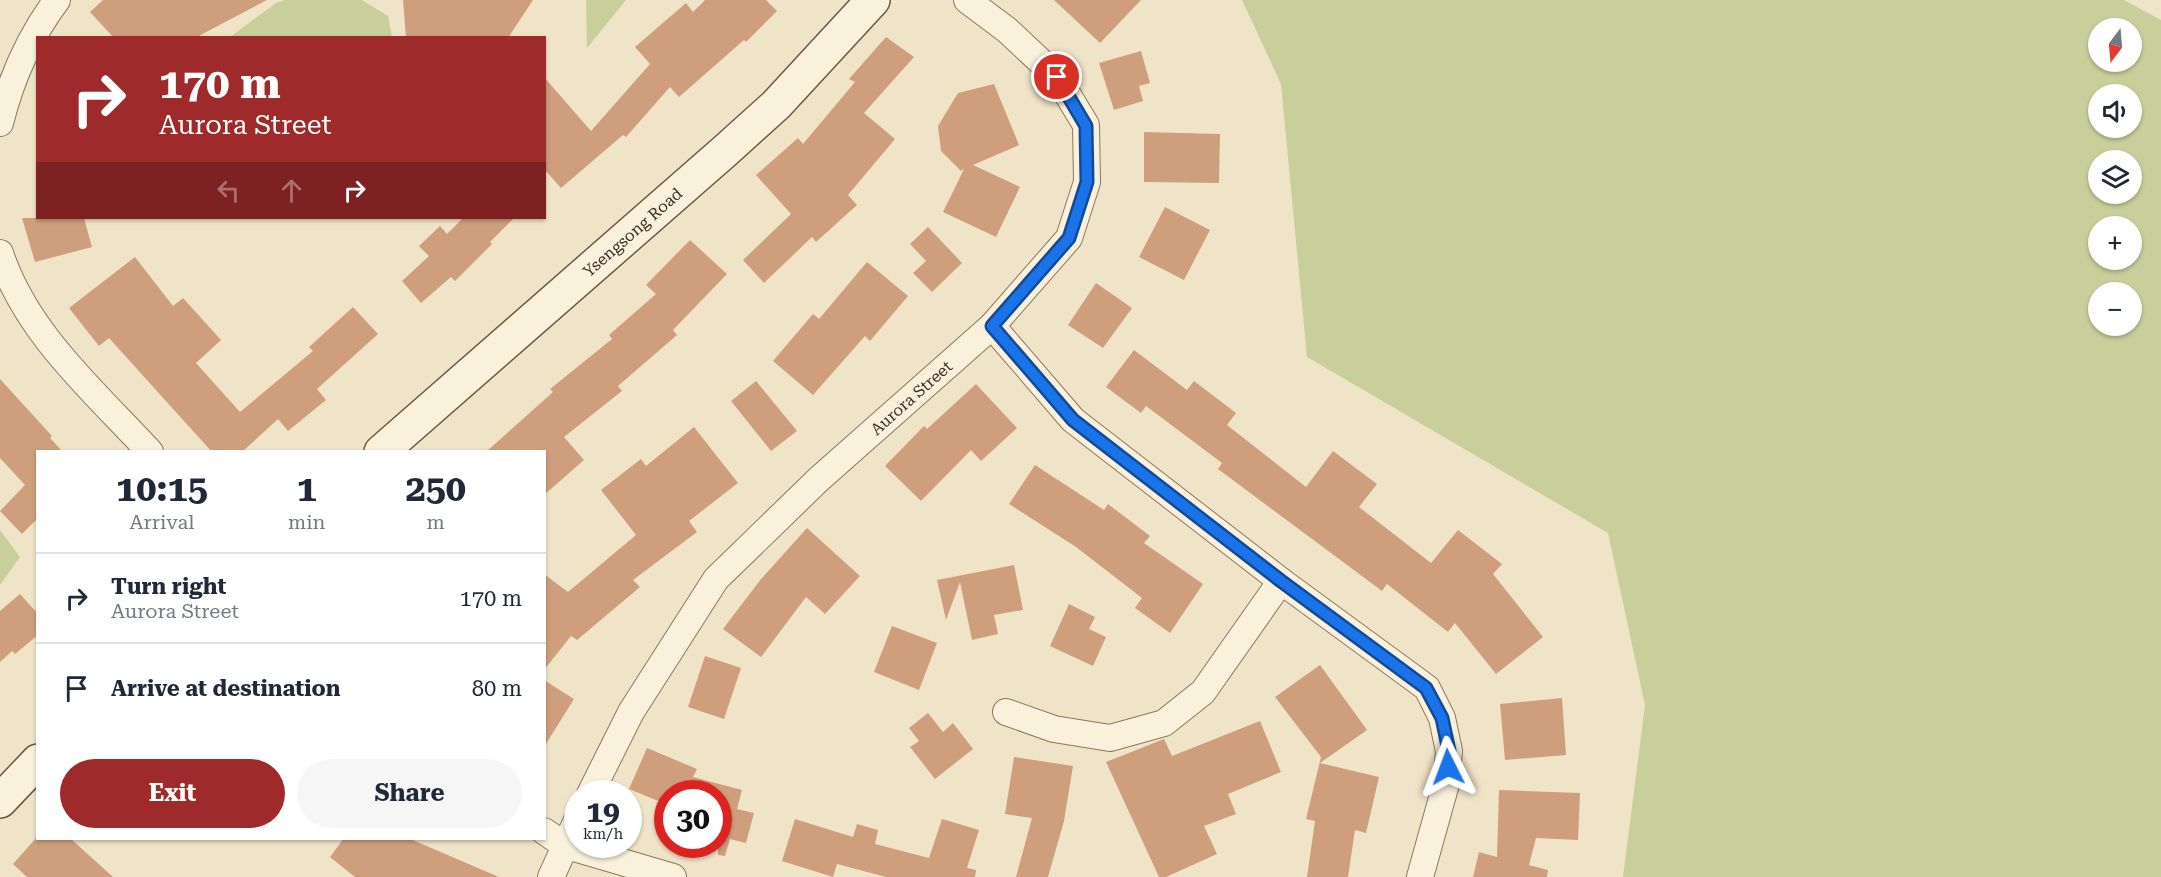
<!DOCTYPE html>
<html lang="en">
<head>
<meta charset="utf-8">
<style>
  :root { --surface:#fff; --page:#f6f6f7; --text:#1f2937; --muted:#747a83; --line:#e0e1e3; --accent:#9e2a2b }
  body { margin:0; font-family:"Roboto Serif",serif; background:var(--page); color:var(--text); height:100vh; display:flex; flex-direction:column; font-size:22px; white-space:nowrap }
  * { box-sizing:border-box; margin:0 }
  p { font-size:20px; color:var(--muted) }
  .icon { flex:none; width:33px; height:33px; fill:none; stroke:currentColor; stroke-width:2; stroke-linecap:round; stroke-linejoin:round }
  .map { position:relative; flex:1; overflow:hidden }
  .side { position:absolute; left:36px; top:450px; width:510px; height:390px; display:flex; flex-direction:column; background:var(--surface); border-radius:0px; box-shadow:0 2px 4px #0004 }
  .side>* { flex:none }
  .hud { position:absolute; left:36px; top:36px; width:510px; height:183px; border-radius:0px; box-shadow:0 2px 4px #0004; background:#9e2a2b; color:#fff; overflow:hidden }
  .needle { width:39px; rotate:196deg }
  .buttons { position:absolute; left:2088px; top:18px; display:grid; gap:12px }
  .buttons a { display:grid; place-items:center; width:54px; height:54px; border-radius:50%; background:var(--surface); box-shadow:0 2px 4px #0004; font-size:30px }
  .speed { position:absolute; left:564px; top:780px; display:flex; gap:12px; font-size:30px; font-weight:700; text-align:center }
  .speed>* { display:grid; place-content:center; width:78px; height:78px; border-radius:50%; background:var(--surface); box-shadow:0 2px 4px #0004; line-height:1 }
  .speed small { font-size:15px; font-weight:400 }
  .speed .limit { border:9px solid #d22; background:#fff; color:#111 }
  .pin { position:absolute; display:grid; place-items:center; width:51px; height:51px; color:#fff; margin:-26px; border:3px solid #fff; border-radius:50%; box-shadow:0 2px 6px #0007 }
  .me { position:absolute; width:66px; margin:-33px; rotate:357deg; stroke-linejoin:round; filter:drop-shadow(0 0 4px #0008) }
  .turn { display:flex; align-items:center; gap:21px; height:126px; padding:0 24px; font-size:27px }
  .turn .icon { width:78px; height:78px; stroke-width:2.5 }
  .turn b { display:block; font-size:42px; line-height:51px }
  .lanes { display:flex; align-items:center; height:57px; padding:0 24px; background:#0003; justify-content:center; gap:30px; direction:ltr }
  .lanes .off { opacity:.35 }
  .eta { display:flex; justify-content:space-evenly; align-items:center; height:102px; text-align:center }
  .eta b { font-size:36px; font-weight:700; line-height:42px }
  .action { display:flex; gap:12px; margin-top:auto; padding:12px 24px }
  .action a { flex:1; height:69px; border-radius:36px; background:var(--accent); color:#fff; font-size:24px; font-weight:700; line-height:69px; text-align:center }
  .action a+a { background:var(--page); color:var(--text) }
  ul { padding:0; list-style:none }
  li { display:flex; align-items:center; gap:18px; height:90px; padding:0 24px; border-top:2px solid var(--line) }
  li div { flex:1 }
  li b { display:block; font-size:22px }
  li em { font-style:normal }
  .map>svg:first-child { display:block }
  .green { fill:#c9cf9b; fill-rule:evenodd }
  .building { fill:#cf9f7d }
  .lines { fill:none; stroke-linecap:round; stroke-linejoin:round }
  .street-casing { stroke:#8d765c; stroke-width:28 }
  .secondary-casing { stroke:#6f573f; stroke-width:36 }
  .street { stroke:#faf1dc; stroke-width:26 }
  .secondary { stroke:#faf1dc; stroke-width:33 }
  .route-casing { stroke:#114b97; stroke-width:15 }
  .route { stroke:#1a73e8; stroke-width:10 }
  .labels { text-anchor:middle; stroke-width:4.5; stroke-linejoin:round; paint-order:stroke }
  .street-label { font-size:16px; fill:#3d2e20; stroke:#f7eed8 }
</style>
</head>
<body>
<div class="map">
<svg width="2161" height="877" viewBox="0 0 2161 877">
  <rect width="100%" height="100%" fill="#f0e4c8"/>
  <!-- green -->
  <g class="green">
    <polygon points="285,0 362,0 388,16 392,37 230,37 276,3"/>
    <polygon points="586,0 626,0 587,48"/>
    <path d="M 1242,0 L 2124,0 L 2161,20 L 2161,877 L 1623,877 L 1645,705 L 1608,533 L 1307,357 L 1281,84 ZM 2098,28 L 2132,28 L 2132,62 L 2098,62 ZM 2098,94 L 2132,94 L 2132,128 L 2098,128 ZM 2098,160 L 2132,160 L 2132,194 L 2098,194 ZM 2098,226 L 2132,226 L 2132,260 L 2098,260 ZM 2098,292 L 2132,292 L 2132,326 L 2098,326 Z"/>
    <polygon points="0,530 20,557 0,585"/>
  </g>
  <!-- building -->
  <g class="building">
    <polygon points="103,0 267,0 195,38 114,38 90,12"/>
    <polygon points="403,0 533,0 508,38 406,38"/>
    <polygon points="705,0 766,0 777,11 746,42 744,40 679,97 670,87 626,137 623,135 561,188 544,169 544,77 591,131 650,64 635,47 686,3 693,12"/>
    <polygon points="1054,0 1141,0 1100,43"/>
    <polygon points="886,37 914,57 864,113 895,139 848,195 857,205 816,242 812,237 764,283 743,260 791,214 756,175 798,138 803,144 855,82 849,79"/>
    <polygon points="1141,51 1150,83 1139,86 1143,101 1114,110 1099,63"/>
    <polygon points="994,84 1019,145 973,165 1020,187 996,237 943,212 964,169 961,171 941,151 938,126 958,93"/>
    <polygon points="1144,132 1220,134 1219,183 1144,182"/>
    <polygon points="1165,207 1210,230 1184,280 1139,257"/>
    <polygon points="22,218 84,218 92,247 35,262"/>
    <polygon points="463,218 514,218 490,242 492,244 455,281 451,277 421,303 402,281 429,256 419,246 440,226 447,234"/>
    <polygon points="928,227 962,263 932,292 913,273 926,261 910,244"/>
    <polygon points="690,240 727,274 673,330 677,335 618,386 622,391 564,437 584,460 544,495 544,452 486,452 553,392 550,389 612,339 609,335 656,294 646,285"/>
    <polygon points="135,257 173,306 183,298 221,340 196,363 240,412 313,351 309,347 353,307 378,334 317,389 326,400 288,431 278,419 242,452 212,452 109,338 99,346 69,308"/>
    <polygon points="867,262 908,296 870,341 865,336 813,395 773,361 813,314 819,319"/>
    <polygon points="1096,283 1132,308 1103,348 1068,325"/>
    <polygon points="1134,350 1187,390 1194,381 1236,413 1227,425 1306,487 1333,451 1377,484 1359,507 1431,563 1458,530 1502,564 1493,574 1543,637 1496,674 1455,623 1448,632 1387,584 1382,591 1218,469 1222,463 1146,406 1141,413 1106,387"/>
    <polygon points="0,379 52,436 50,438 63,452 38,452 38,518 22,534 0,511 25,485 0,458"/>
    <polygon points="756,381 797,431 771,451 731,401"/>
    <polygon points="976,384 1017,428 981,461 971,450 921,501 885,466 924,426 927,429"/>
    <polygon points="694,427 738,483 689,521 697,532 633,580 640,587 577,640 571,636 544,670 544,574 568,592 636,535 601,490 641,459 646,466"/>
    <polygon points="1035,465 1104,510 1108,504 1150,536 1144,543 1203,584 1170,633 1135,608 1142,598 1076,547 1009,504"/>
    <polygon points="807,528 860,576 825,614 806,597 761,657 723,629 761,579"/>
    <polygon points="1014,565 1023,610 994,615 998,634 972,640 960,582 946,620 937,580"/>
    <polygon points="20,594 38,614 38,635 15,654 12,651 0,662 0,611"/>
    <polygon points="1069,604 1095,617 1089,629 1106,637 1093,666 1050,646"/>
    <polygon points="892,626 937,643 919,690 874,672"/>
    <polygon points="705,656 741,668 724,719 688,707"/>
    <polygon points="1320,665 1367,730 1320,763 1379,777 1366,833 1355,830 1348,877 1307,877 1315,821 1306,819 1321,757 1275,697"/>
    <polygon points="544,680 574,699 544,747"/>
    <polygon points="1562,698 1566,755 1505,760 1500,704"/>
    <polygon points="928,713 943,732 953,723 973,749 935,779 910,747 919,741 909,728"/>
    <polygon points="1260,721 1281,772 1228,794 1236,814 1204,826 1217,854 1166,877 1159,877 1106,762 1164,739 1172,756"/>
    <polygon points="647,748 697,769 693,777 742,790 737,809 754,813 746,843 730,839 725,856 718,855 718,794 668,794 668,805 629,789"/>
    <polygon points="1014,757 1073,766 1064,821 1048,877 1016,877 1032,818 1005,814"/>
    <polygon points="1499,790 1580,793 1578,840 1536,838 1529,865 1548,870 1547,877 1473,877 1479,852 1497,857"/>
    <polygon points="795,819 853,837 857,824 878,830 875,844 929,858 942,819 979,830 967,868 976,870 975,877 886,877 837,864 833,877 782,861"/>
    <polygon points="36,838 70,838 113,877 27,877 13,864"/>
    <polygon points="344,838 408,838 499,877 355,877 330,857"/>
  </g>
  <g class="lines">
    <defs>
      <g id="street">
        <path d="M 0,123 C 11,79 30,36 57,0"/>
        <path d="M 0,253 C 26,333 94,391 150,452"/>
        <polyline points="992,326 1073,420 1281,581 1427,688 1442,718 1449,751 1446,784 1420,877"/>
        <polyline points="1006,712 1054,729 1110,738 1164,723 1203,692 1281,581"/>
        <path id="s1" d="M 590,794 L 631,712 L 716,579 L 819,479 L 992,326 L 1069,238 L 1087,182 L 1086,125 L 1057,77 L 1007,30 L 967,0"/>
        <polyline points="544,831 564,845 673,877"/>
        <polyline points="551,877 578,818"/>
      </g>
      <g id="secondary">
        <path id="s2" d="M 381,452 L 725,151 L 776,105 L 873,0"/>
        <polyline points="0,801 38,761"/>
      </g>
    </defs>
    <!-- street casing -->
    <use href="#street" class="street-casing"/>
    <!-- secondary casing -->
    <use href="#secondary" class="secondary-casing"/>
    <!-- street -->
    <use href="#street" class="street"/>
    <!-- secondary -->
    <use href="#secondary" class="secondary"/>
  </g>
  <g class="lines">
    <defs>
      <polyline id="route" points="1057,77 1086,126 1087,182 1069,238 992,326 1073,420 1281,581 1426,688 1442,718 1449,751 1448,767"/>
    </defs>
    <!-- route casing -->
    <use href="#route" class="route-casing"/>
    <!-- route -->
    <use href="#route" class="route"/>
  </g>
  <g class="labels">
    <!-- street labels -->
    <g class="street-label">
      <text dy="6" stroke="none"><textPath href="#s2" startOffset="334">Ysengsong Road</textPath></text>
      <text dy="6" stroke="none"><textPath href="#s1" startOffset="516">Aurora Street</textPath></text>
    </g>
  </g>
</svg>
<div class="buttons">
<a><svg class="needle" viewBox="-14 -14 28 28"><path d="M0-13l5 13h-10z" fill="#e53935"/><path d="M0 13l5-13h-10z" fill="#747a83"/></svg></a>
<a><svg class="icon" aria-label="sound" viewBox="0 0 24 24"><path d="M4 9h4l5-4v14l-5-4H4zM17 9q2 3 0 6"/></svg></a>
<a><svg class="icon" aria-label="layers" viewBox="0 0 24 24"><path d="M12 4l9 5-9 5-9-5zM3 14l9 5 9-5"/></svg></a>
<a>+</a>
<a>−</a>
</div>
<div class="speed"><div>19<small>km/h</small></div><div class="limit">30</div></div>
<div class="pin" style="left:1057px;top:77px;background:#d93025"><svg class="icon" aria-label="arrive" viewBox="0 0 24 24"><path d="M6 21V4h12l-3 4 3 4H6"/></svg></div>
<svg class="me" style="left:1448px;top:767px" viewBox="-20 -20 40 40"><path d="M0-17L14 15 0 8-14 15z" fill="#1a73e8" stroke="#fff" stroke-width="4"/></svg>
<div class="hud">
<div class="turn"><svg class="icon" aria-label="right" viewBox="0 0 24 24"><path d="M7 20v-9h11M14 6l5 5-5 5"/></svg><div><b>170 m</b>Aurora Street</div></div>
<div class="lanes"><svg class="icon off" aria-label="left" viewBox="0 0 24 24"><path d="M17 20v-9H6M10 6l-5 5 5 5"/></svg><svg class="icon off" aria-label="ahead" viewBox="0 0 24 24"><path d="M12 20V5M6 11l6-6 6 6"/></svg><svg class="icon" aria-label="right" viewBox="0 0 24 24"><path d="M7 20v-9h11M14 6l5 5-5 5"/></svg></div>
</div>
<section class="side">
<div class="eta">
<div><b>10:15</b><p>Arrival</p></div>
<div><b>1</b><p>min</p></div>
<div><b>250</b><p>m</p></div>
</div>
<ul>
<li><svg class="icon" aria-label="right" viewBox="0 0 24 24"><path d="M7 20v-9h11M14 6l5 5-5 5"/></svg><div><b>Turn right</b><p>Aurora Street</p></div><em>170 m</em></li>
<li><svg class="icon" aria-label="arrive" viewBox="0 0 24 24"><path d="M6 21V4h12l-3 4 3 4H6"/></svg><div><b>Arrive at destination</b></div><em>80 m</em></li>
</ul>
<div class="action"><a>Exit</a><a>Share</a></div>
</section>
</div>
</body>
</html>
